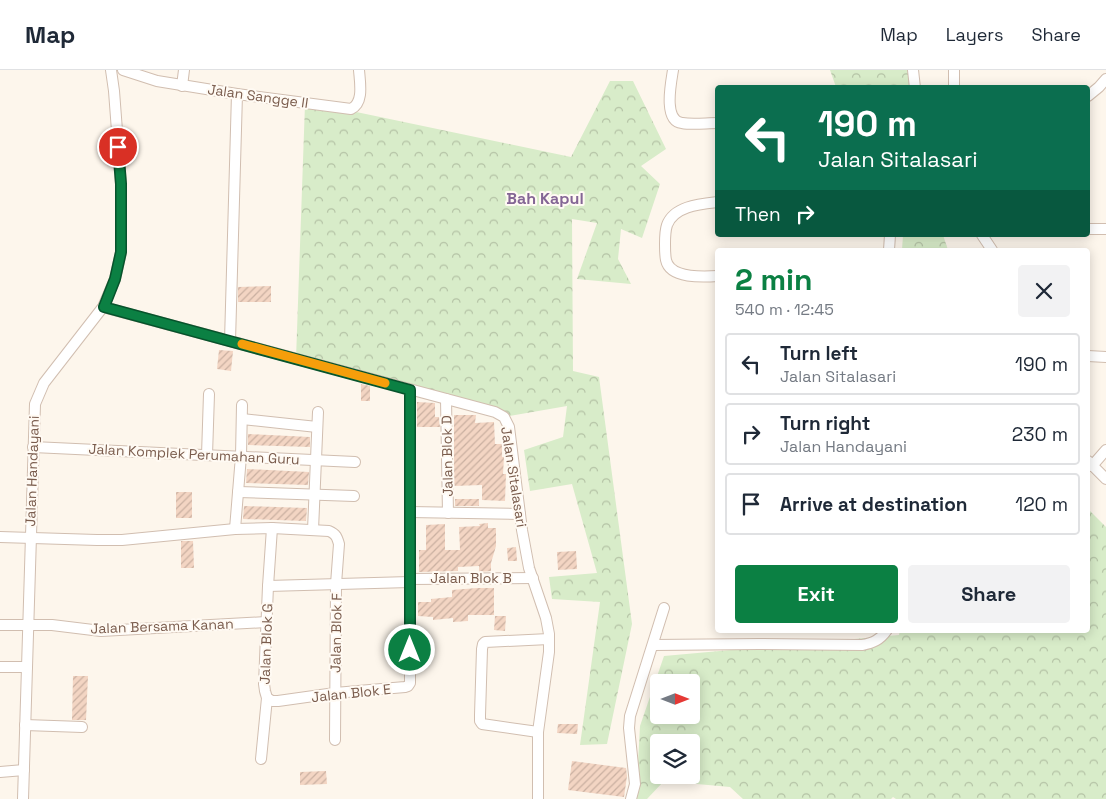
<!DOCTYPE html>
<html lang="en">
<head>
<meta charset="utf-8">
<style>
  :root { --surface:#fff; --page:#f2f2f3; --text:#1f2937; --muted:#747a83; --line:#e0e1e3; --accent:#0b8043 }
  body { margin:0; font-family:"Space Grotesk",sans-serif; background:var(--page); color:var(--text); height:100vh; display:flex; flex-direction:column; font-size:19px; white-space:nowrap }
  * { box-sizing:border-box; margin:0 }
  p { font-size:16px; color:var(--muted) }
  .icon { flex:none; width:28px; height:28px; fill:none; stroke:currentColor; stroke-width:2; stroke-linecap:round; stroke-linejoin:round }
  .map { position:relative; flex:1; overflow:hidden }
  .panel { position:absolute; left:715px; top:178px; width:375px; height:385px; display:flex; flex-direction:column; background:var(--surface); border-radius:5px; box-shadow:0 2px 12px #0003 }
  .panel>* { flex:none }
  .top-card { position:absolute; left:715px; top:15px; width:375px; height:152px; border-radius:5px; box-shadow:0 2px 12px #0003; background:#0b6e4f; color:#fff; overflow:hidden }
  .needle { width:32px; rotate:90deg }
  .tools { position:absolute; left:650px; top:604px; display:grid; gap:10px }
  .tools a { display:grid; place-items:center; width:50px; height:50px; border-radius:5px; background:var(--surface); box-shadow:0 2px 12px #0003; font-size:25px }
  .pin { position:absolute; display:grid; place-items:center; width:42px; height:42px; color:#fff; margin:-21px; border:2px solid #fff; border-radius:50%; box-shadow:0 1px 5px #0007 }
  .me { position:absolute; width:55px; margin:-28px; rotate:0deg; stroke-linejoin:round; filter:drop-shadow(0 0 4px #0008) }
  .turn { display:flex; align-items:center; gap:18px; height:105px; padding:0 20px; font-size:22px }
  .turn .icon { width:65px; height:65px; stroke-width:2.5 }
  .turn b { display:block; font-size:35px; line-height:42px }
  .then { display:flex; align-items:center; height:48px; padding:0 20px; background:#0003; gap:10px; font-size:19px }
  .round { display:grid; place-items:center; flex:none; width:52px; height:52px; border-radius:5px; background:var(--page) }
  .summary { display:flex; align-items:center; justify-content:space-between; height:85px; padding:0 20px }
  h1 { font-size:30px; font-weight:700; line-height:38px; color:var(--accent) }
  .cta { display:flex; gap:10px; margin-top:auto; padding:10px 20px }
  .cta a { flex:1; height:58px; border-radius:5px; background:var(--accent); color:#fff; font-size:20px; font-weight:700; line-height:58px; text-align:center }
  .cta a+a { background:var(--page); color:var(--text) }
  ul { padding:0; list-style:none }
  li { display:flex; align-items:center; gap:15px; height:62px; margin:0 10px 8px; padding:0 10px; border:2px solid var(--line); border-radius:5px }
  li div { flex:1 }
  li b { display:block; font-size:19px }
  li em { font-style:normal }
  header { display:flex; align-items:center; gap:30px; box-sizing:border-box; height:70px; padding:0 25px; background:var(--surface); border-bottom:1px solid var(--line) }
  header strong { font-size:24px }
  nav { display:flex; gap:28px; margin-inline-start:auto; font-size:18px }
  .map>svg:first-child { display:block }
  .forest { fill:url(#forest-crowns); fill-rule:evenodd }
  .building { fill:url(#building-hatch) }
  .lines { fill:none; stroke-linecap:round; stroke-linejoin:round }
  .minor-casing { stroke:#d1beb0; stroke-width:12 }
  .minor { stroke:#fff; stroke-width:10 }
  .route-casing { stroke:#07532c; stroke-width:12 }
  .route { stroke:#0b8043; stroke-width:9 }
  .slow { stroke:#f59e0b; stroke-width:9 }
  .labels { text-anchor:middle; stroke-width:4; stroke-linejoin:round; paint-order:stroke }
  .street-label { font-size:14px; fill:#7a5c4d; stroke:#fffaf3 }
  .quarter-label { font-size:16px; font-weight:bold; fill:#846695; stroke:#fffaf3 }
</style>
</head>
<body>
<header>
<strong>Map</strong>
<nav><a>Map</a><a>Layers</a><a>Share</a></nav>
</header>
<div class="map">
<svg width="1106" height="729" viewBox="0 0 1106 729">
  <defs>
    <pattern id="forest-crowns" width="20" height="18" patternUnits="userSpaceOnUse" patternTransform="scale(1.25)"><rect width="20" height="18" fill="#d8ecc9"/><path d="M2 6a3 3 0 1 1 6 0M12 15a3 3 0 1 1 6 0" fill="none" stroke="#b4c2a5"/></pattern>
    <pattern id="building-hatch" width="6" height="6" patternUnits="userSpaceOnUse" patternTransform="scale(1.25)"><rect width="6" height="6" fill="#f3d5c3"/><path d="M-1 1l2-2M0 6l6-6M5 7l2-2" fill="none" stroke="#cab0a1"/></pattern>
  </defs>
  <rect width="100%" height="100%" fill="#fdf6ec"/>
  <!-- forest -->
  <g class="forest">
    <polygon points="830,0 913,0 915,17 836,17"/>
    <polygon points="610,11 633,11 666,79 641,96 660,114 642,168 621,159 618,189 631,214 577,209 597,153 572,149 573,301 599,307 632,554 607,674 580,675 600,532 552,529 549,507 597,503 572,414 530,421 524,380 563,367 567,336 504,347 296,289 305,34 342,39 571,87"/>
    <polygon points="903,165 943,165 948,180 902,180"/>
    <path d="M 1088,439 L 1106,457 L 1106,729 L 896,729 L 893,727 L 891,729 L 743,729 L 730,717 L 664,711 L 647,729 L 636,729 L 640,656 L 664,586 L 899,565 L 900,560 L 1088,560 ZM 659,612 L 691,612 L 691,645 L 659,645 ZM 659,672 L 691,672 L 691,705 L 659,705 Z"/>
  </g>
  <!-- building -->
  <g class="building">
    <polygon points="271,216 271,232 238,232 238,217"/>
    <polygon points="219,280 233,281 231,301 217,299"/>
    <polygon points="361,314 370,316 370,331 361,331"/>
    <polygon points="417,332 435,333 435,347 439,347 440,357 417,357"/>
    <polygon points="454,345 476,345 475,353 494,352 495,374 502,374 502,387 504,387 503,404 506,404 505,431 482,430 482,415 454,416"/>
    <polygon points="248,364 310,367 310,377 248,375"/>
    <polygon points="247,399 309,402 308,415 246,413"/>
    <rect x="176" y="422" width="16" height="26"/>
    <rect x="455" y="429" width="24" height="7"/>
    <polygon points="244,436 307,438 306,451 243,449"/>
    <polygon points="488,453 488,458 496,458 496,476 491,493 491,501 479,502 479,496 458,497 458,501 419,502 419,480 426,480 426,455 445,454 445,480 460,480 459,457 480,456 479,454"/>
    <polygon points="181,471 193,471 194,498 181,498"/>
    <polygon points="516,477 517,491 508,491 507,478"/>
    <polygon points="576,481 577,499 558,500 557,482"/>
    <polygon points="477,518 494,518 494,545 468,545 468,551 453,552 453,548 433,550 433,547 418,546 418,532 431,532 431,529 452,527 452,520"/>
    <polygon points="495,546 506,546 505,561 494,560"/>
    <polygon points="73,606 88,606 86,650 72,650"/>
    <polygon points="558,654 578,654 577,664 557,663"/>
    <polygon points="572,691 626,698 627,706 624,727 568,720"/>
    <polygon points="326,701 327,714 300,715 300,702"/>
  </g>
  <g class="lines">
    <defs>
      <g id="minor">
        <path d="M 123,0 L 157,11 L 237,24 L 351,39 C 364,33 360,13 359,0"/>
        <path d="M 673,0 C 671,13 663,51 682,53 C 693,55 706,53 718,53"/>
        <polyline points="913,0 915,18"/>
        <polyline points="954,0 954,18"/>
        <polyline points="182,16 184,0"/>
        <polyline points="1088,26 1099,17 1106,9"/>
        <path d="M 718,132 C 700,134 674,136 667,155 C 665,161 665,169 665,174 C 665,179 665,185 666,190 C 670,209 703,207 718,206"/>
        <polyline points="1088,159 1106,159"/>
        <polyline points="982,165 992,180"/>
        <polyline points="889,180 890,165"/>
        <polyline points="103,237 495,342 504,347 509,357 522,460 529,498 546,548 549,564 549,582 538,662 538,729"/>
        <polyline points="230,271 237,24"/>
        <polyline points="1088,286 1106,287"/>
        <polyline points="446,329 448,443"/>
        <polyline points="242,349 317,357"/>
        <polyline points="33,377 355,392"/>
        <polyline points="207,385 209,324"/>
        <polyline points="1088,391 1106,409"/>
        <polyline points="1092,396 1106,380"/>
        <polyline points="238,422 354,426"/>
        <polyline points="410,442 520,444"/>
        <polyline points="235,459 241,386 242,335"/>
        <polyline points="313,460 318,342"/>
        <path d="M 0,467 L 97,470 L 122,470 L 235,459 L 272,458 L 329,461 C 336,464 337,467 339,474 L 336,514 L 335,670"/>
        <polyline points="410,509 533,508"/>
        <polyline points="268,516 410,512"/>
        <polyline points="0,555 52,555 101,561 266,552"/>
        <path d="M 653,575 L 759,574 L 862,575 C 873,573 880,570 887,560"/>
        <polyline points="0,597 27,597"/>
        <polyline points="267,628 272,631 278,631 335,623 405,617 408,616 410,613 410,320"/>
        <polyline points="25,655 82,657"/>
        <polyline points="538,662 482,654 480,651 480,645 482,579 483,574 485,572 549,569"/>
        <polyline points="261,689 267,628 265,621 264,614 268,516 272,458"/>
        <polyline points="0,702 24,700"/>
        <polyline points="23,729 35,334 44,313 103,237 115,209 121,182 121,114 114,21 111,0"/>
        <polyline points="631,729 635,714 629,658 630,646 664,538"/>
      </g>
    </defs>
    <!-- minor casing -->
    <use href="#minor" class="minor-casing"/>
    <!-- minor -->
    <use href="#minor" class="minor"/>
  </g>
  <g class="lines">
    <defs>
      <polyline id="route" points="118,77 121,114 121,182 115,209 104,237 410,320 410,580"/>
    </defs>
    <!-- route casing -->
    <use href="#route" class="route-casing"/>
    <!-- route -->
    <use href="#route" class="route"/>
    <!-- slow -->
    <polyline class="slow" points="242,274 385,313"/>
  </g>
  <g class="labels">
    <!-- street labels -->
    <g class="street-label">
      <text transform="translate(258 26) rotate(8)" y="5">Jalan Sangge II</text>
      <text transform="translate(194 384) rotate(3)" y="5">Jalan Komplek Perumahan Guru</text>
      <text transform="translate(447 386) rotate(-91)" y="5">Jalan Blok D</text>
      <text transform="translate(32 401) rotate(-88)" y="5">Jalan Handayani</text>
      <text transform="translate(514 407) rotate(81)" y="5">Jalan Sitalasari</text>
      <text x="471" y="513">Jalan Blok B</text>
      <text transform="translate(162 556) rotate(-2)" y="5">Jalan Bersama Kanan</text>
      <text transform="translate(336 563) rotate(-89)" y="5">Jalan Blok F</text>
      <text transform="translate(266 574) rotate(-88)" y="5">Jalan Blok G</text>
      <text transform="translate(351 623) rotate(-6)" y="5">Jalan Blok E</text>
    </g>
    <!-- quarter labels -->
    <g class="quarter-label">
      <text x="545" y="134">Bah Kapul</text>
    </g>
  </g>
</svg>
<div class="tools">
<a><svg class="needle" viewBox="-14 -14 28 28"><path d="M0-13l5 13h-10z" fill="#e53935"/><path d="M0 13l5-13h-10z" fill="#747a83"/></svg></a>
<a><svg class="icon" aria-label="layers" viewBox="0 0 24 24"><path d="M12 4l9 5-9 5-9-5zM3 14l9 5 9-5"/></svg></a>
</div>
<div class="pin" style="left:118px;top:77px;background:#d93025"><svg class="icon" aria-label="arrive" viewBox="0 0 24 24"><path d="M6 21V4h12l-3 4 3 4H6"/></svg></div>
<svg class="me" style="left:410px;top:580px" viewBox="-20 -20 40 40"><circle r="17" fill="#0b8043" stroke="#fff" stroke-width="3"/><path d="M0-11L8 9 0 5-8 9z" fill="#fff"/></svg>
<div class="top-card">
<div class="turn"><svg class="icon" aria-label="left" viewBox="0 0 24 24"><path d="M17 20v-9H6M10 6l-5 5 5 5"/></svg><div><b>190 m</b>Jalan Sitalasari</div></div>
<div class="then">Then<svg class="icon" aria-label="right" viewBox="0 0 24 24"><path d="M7 20v-9h11M14 6l5 5-5 5"/></svg></div>
</div>
<section class="panel">
<div class="summary"><div><h1>2 min</h1><p>540 m · 12:45</p></div><a class="round"><svg class="icon" aria-label="close" viewBox="0 0 24 24"><path d="M6 6l12 12M18 6L6 18"/></svg></a></div>
<ul>
<li><svg class="icon" aria-label="left" viewBox="0 0 24 24"><path d="M17 20v-9H6M10 6l-5 5 5 5"/></svg><div><b>Turn left</b><p>Jalan Sitalasari</p></div><em>190 m</em></li>
<li><svg class="icon" aria-label="right" viewBox="0 0 24 24"><path d="M7 20v-9h11M14 6l5 5-5 5"/></svg><div><b>Turn right</b><p>Jalan Handayani</p></div><em>230 m</em></li>
<li><svg class="icon" aria-label="arrive" viewBox="0 0 24 24"><path d="M6 21V4h12l-3 4 3 4H6"/></svg><div><b>Arrive at destination</b></div><em>120 m</em></li>
</ul>
<div class="cta"><a>Exit</a><a>Share</a></div>
</section>
</div>
</body>
</html>
